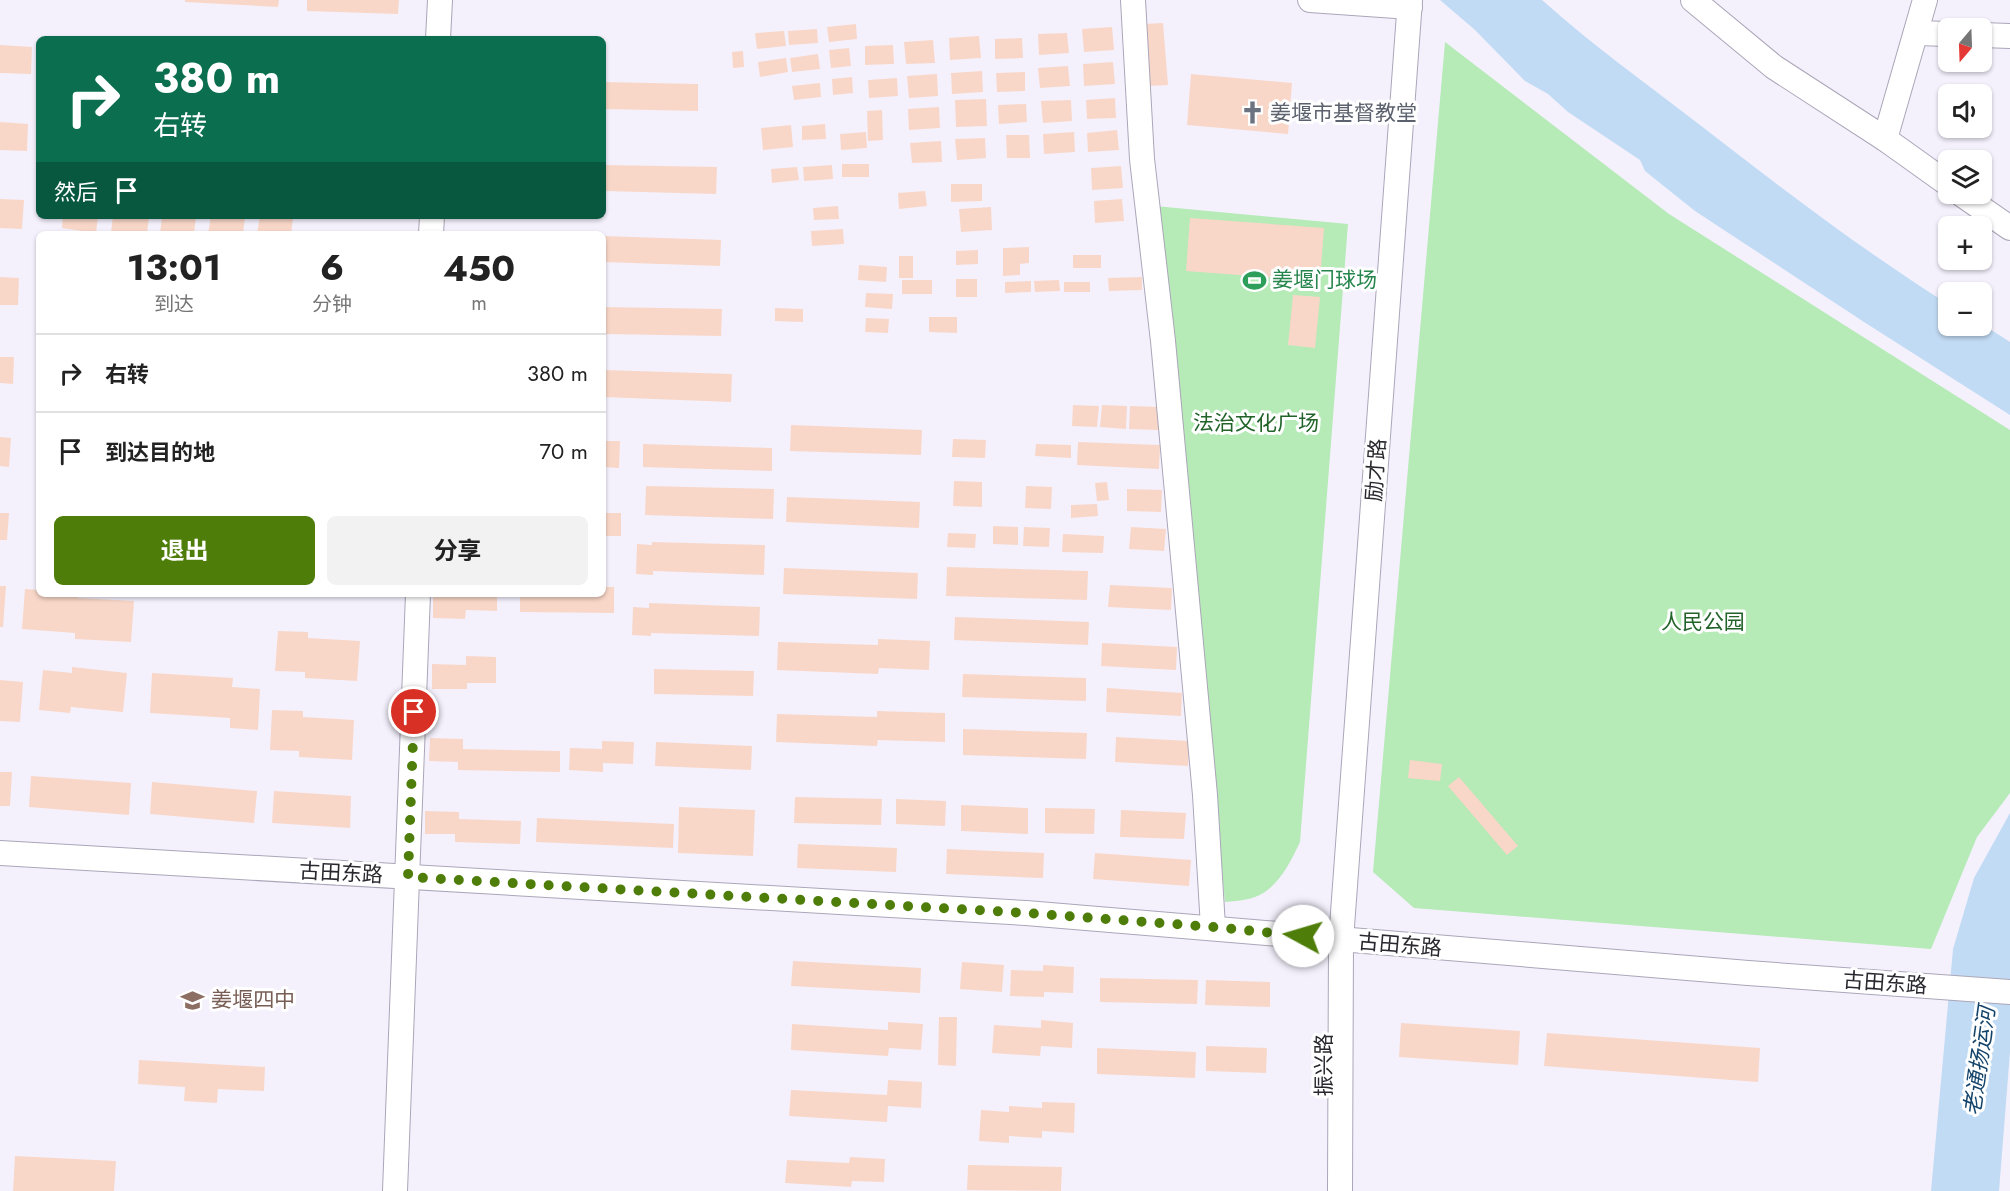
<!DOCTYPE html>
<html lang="zh">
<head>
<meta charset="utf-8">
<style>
  :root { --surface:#fff; --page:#f2f2f2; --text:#222; --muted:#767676; --line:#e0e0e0; --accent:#4e7e09 }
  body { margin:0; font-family:Jost,"Noto Sans SC",sans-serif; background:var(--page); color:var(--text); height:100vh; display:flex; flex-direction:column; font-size:22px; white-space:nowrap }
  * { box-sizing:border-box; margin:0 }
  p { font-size:20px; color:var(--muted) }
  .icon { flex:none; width:33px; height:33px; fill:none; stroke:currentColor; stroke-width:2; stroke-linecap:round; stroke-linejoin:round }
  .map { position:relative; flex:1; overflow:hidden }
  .panel { position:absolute; left:36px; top:231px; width:570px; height:366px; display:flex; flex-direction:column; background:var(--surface); border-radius:9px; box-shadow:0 2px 4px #0004 }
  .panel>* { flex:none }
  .guide { position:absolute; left:36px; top:36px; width:570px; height:183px; border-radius:9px; box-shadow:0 2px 4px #0004; background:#0b6e4f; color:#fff; overflow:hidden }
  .needle { width:39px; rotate:199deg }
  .buttons { position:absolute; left:1938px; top:18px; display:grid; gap:12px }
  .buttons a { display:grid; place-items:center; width:54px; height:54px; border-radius:9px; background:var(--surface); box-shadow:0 2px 4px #0004; font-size:30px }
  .pin { position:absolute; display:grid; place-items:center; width:51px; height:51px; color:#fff; margin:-26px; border:3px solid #fff; border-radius:50%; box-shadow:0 2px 6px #0007 }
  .me { position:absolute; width:66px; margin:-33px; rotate:276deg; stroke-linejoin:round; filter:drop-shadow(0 0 4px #0008) }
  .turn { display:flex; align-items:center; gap:21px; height:126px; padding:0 18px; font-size:27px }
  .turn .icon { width:78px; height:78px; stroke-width:2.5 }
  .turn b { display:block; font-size:42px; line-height:51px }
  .then { display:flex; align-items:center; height:57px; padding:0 18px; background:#0003; gap:12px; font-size:22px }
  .eta { display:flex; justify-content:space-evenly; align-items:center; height:102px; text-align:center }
  .eta b { font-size:36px; font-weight:700; line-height:42px }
  .action { display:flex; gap:12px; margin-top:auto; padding:12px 18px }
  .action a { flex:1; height:69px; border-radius:9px; background:var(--accent); color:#fff; font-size:24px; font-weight:700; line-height:69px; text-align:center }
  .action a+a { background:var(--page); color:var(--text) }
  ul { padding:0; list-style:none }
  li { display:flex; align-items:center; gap:18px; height:78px; padding:0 18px; border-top:2px solid var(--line) }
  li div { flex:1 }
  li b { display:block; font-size:22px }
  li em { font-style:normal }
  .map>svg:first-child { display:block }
  .green { fill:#b6eab7 }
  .water { fill:#c2dbf4 }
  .building { fill:#f9d7c8 }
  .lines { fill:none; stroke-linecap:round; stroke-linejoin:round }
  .minor-casing { stroke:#aba6b8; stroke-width:26 }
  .minor { stroke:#fff; stroke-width:24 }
  .route { stroke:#4e7e09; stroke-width:10; stroke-dasharray:0 18 }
  .labels { text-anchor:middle; stroke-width:6; stroke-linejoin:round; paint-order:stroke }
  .worship-label { font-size:21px; fill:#5b616d; stroke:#fff; text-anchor:start }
  .leisure-label { font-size:21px; fill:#27864d; stroke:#fff; text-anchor:start }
  .park-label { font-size:21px; fill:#216329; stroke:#fff }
  .street-label { font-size:21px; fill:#2a282f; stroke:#fff }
  .education-label { font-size:21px; fill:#785e54; stroke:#fff; text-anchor:start }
  .water-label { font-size:22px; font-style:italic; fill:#15446b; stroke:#fff }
</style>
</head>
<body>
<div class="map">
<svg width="2010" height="1191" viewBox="0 0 2010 1191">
  <rect width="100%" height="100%" fill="#f4f1fd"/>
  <!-- green -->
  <g class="green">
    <polygon points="1445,42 1669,214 2010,430 2010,793 1977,837 1931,949 1414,908 1373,872"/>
    <path d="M 1155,206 L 1348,224 L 1300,842 C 1289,865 1276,893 1248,899 C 1240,901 1232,901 1225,902 Z"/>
  </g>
  <!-- water -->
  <g class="water">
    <path d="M 1440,0 L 1542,0 C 1592,45 1647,84 1700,125 C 1780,187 1862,250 1948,304 L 1948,326 L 1982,324 L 2010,342 L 2010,415 L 1864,322 L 1695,211 L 1645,171 L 1640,160 L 1568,112 L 1548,94 L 1525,81 L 1475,30 Z"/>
    <polygon points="2010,813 2010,1052 1999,1191 1931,1191 1953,949 1974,878"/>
  </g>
  <!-- building -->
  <g class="building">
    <polygon points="185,0 279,0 278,7 185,2"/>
    <polygon points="307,0 399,0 398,14 307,11"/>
    <polygon points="1163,23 1168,85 1148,86 1143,24"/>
    <polygon points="856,24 857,39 829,42 827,27"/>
    <polygon points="1112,27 1114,50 1084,52 1082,29"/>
    <polygon points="817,29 818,43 789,45 788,31"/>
    <polygon points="784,31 786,46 757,49 755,33"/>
    <polygon points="1067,33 1069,53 1039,55 1038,34"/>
    <polygon points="979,36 981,58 950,60 949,38"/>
    <polygon points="1022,38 1023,58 995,59 995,39"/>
    <polygon points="933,40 935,63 906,64 904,42"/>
    <polygon points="0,45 32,47 31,74 0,73"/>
    <polygon points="893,45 894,64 865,65 865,46"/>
    <polygon points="849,48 851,66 831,68 829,50"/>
    <polygon points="743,51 744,67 733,68 732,52"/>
    <polygon points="818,54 820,69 792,72 790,58"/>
    <polygon points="786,58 788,72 760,77 758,62"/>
    <polygon points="1113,62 1115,84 1084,86 1083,64"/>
    <polygon points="1068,66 1070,86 1040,88 1038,68"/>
    <polygon points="982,71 983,92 952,94 951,73"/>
    <polygon points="1025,72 1025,91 997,92 996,73"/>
    <polygon points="937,74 938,96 909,98 907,76"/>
    <polygon points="1191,74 1292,83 1288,134 1187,125"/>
    <polygon points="852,77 853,93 833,95 832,79"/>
    <polygon points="897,78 898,96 869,98 868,80"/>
    <polygon points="603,82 698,84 698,111 603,109"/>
    <polygon points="820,83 821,97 794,100 792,86"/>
    <polygon points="1115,98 1116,118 1087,119 1086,100"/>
    <polygon points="986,99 987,126 956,127 955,100"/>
    <polygon points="1071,100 1072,121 1043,123 1041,101"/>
    <polygon points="1026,104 1027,122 999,124 998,105"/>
    <polygon points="939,107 940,128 909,130 908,109"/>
    <polygon points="882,110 883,140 868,141 867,111"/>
    <polygon points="0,122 28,124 27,151 0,150"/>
    <polygon points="825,124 826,139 802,140 802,126"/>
    <polygon points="791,125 793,147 763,150 761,128"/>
    <polygon points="1117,130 1119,150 1088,152 1087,133"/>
    <polygon points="866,132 867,148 841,150 840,134"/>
    <polygon points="1074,132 1075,152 1044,154 1043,134"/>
    <polygon points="1006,135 1029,135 1030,158 1007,158"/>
    <polygon points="985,138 986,158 957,160 955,139"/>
    <polygon points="941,141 942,162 912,163 910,143"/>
    <rect x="842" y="164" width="27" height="13"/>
    <polygon points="605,165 717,167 716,194 604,191"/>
    <polygon points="832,165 833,179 804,181 803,167"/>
    <polygon points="1121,166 1123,188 1092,190 1091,168"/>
    <polygon points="797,167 799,180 772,183 771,169"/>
    <polygon points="951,184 982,184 982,201 951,202"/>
    <polygon points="925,191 927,206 899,209 898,193"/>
    <polygon points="0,199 24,200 22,229 0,228"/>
    <polygon points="1122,199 1124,221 1095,223 1094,201"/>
    <polygon points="838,206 839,219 814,220 813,208"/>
    <polygon points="991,207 992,230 961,232 959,209"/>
    <polygon points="63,216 98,216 96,233 62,228"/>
    <polygon points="113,216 149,216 147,234 111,232"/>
    <polygon points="162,216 196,216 194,234 160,234"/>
    <polygon points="211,216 245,216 243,234 208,234"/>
    <polygon points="260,216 293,218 291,234 257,234"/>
    <polygon points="1190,218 1324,228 1320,281 1186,271"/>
    <polygon points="843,229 844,244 812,246 811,231"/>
    <polygon points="603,236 721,240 720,266 603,262"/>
    <polygon points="1029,247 1029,263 1020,264 1020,275 1003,276 1003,248"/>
    <polygon points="978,250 978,264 956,265 956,251"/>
    <rect x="1073" y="255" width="28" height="13"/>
    <rect x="899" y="256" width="14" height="22"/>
    <polygon points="859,265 887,267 886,282 858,280"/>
    <polygon points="0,277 19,278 18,305 0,305"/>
    <polygon points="1142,277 1142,290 1109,291 1108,278"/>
    <rect x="956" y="279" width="21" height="18"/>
    <rect x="902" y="280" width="30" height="14"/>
    <polygon points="1059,280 1060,291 1035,292 1034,281"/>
    <polygon points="1031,281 1031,292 1005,293 1005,282"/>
    <rect x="1064" y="282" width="26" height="10"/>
    <polygon points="866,293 893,294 892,309 865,307"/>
    <polygon points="1293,295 1320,297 1315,348 1288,345"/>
    <polygon points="603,307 722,309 721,336 603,334"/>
    <polygon points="775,308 803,309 803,322 775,321"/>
    <polygon points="929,317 957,317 957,333 929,332"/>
    <polygon points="866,318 889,319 888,333 865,332"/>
    <polygon points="0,357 14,357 13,384 0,383"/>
    <polygon points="603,370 732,374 731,402 603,397"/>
    <polygon points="1073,405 1099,406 1097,427 1072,426"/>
    <polygon points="1102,405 1127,406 1126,429 1100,427"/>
    <polygon points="1130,406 1159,407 1158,430 1129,429"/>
    <polygon points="791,425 922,430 921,455 790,451"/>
    <polygon points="0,437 11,438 9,467 0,466"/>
    <polygon points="953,439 986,440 985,458 952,457"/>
    <polygon points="603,441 620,441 619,468 603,467"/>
    <polygon points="1078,442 1160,445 1159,469 1077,465"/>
    <polygon points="643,444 772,448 772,471 643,467"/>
    <polygon points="1036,444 1071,445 1071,458 1035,456"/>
    <polygon points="954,481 982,482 982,507 953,506"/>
    <polygon points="1107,482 1109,500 1097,501 1095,483"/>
    <polygon points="646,486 774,489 773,519 645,515"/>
    <polygon points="1026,486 1052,487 1051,509 1025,508"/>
    <polygon points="1127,489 1162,490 1161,512 1127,511"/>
    <polygon points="787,497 920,502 919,528 786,522"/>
    <polygon points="1097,504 1098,516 1071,518 1071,505"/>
    <polygon points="0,513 9,513 7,540 0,540"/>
    <rect x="603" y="513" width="18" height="23"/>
    <polygon points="993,526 1018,527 1018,545 993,544"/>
    <polygon points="1024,527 1050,528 1049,547 1023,546"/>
    <polygon points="1131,527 1166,529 1164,551 1129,549"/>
    <polygon points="948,533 976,534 975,548 947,547"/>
    <polygon points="1063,534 1104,536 1103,553 1062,552"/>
    <polygon points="652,542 765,545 764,575 653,571 653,575 636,574 637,544 652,545"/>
    <polygon points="947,567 1088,571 1087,600 946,596"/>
    <polygon points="784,568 918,573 917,599 783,594"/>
    <polygon points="1110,585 1172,588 1171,610 1108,607"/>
    <polygon points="0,586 6,586 3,627 0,627"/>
    <polygon points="603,587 614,587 614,613 520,612 520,594 603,594"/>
    <polygon points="25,589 39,590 39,594 78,594 78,598 134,601 131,642 75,639 75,633 22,629"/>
    <polygon points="433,594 497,594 497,611 466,610 465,619 433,618"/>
    <polygon points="649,603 760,607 759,636 651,633 651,636 632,635 633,607 649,608"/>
    <polygon points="955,617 1089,622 1088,645 954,640"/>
    <polygon points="278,631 308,632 308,638 360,641 357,681 305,678 305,672 275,671"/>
    <polygon points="878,639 930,641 929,670 879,668 878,674 777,670 778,642 878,645"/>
    <polygon points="1102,643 1177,647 1176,670 1101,666"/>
    <polygon points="466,656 496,657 496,683 467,683 467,689 432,689 432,664 466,665"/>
    <polygon points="72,667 127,673 123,712 71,707 70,713 39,710 43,670 72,673"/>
    <polygon points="654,669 754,671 753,696 654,694"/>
    <polygon points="152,673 233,678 232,687 260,689 258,730 230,728 230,718 150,713"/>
    <polygon points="963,674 1086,678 1086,701 962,697"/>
    <polygon points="0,680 23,682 20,722 0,721"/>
    <polygon points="1107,688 1182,693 1181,716 1106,712"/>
    <polygon points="272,710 303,711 303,717 354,720 352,760 299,757 299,751 270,750"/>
    <polygon points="877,711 945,713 945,742 878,740 877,746 776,742 777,714 877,717"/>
    <polygon points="963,729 1087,733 1086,759 963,755"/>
    <polygon points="1116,737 1189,741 1188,766 1115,762"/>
    <polygon points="430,738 463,739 463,749 560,751 560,772 458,770 458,762 429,761"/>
    <polygon points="602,741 634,742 633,764 603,763 603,772 569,770 570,748 602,749"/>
    <polygon points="656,742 752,746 751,770 655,766"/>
    <polygon points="1410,760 1442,764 1440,781 1408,778"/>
    <polygon points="0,772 12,772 10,806 0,806"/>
    <polygon points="31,776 131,783 129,815 29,807"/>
    <polygon points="1459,777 1518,846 1507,855 1448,786"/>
    <polygon points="152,782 257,791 254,823 150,814"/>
    <polygon points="274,791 351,796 350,828 272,823"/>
    <polygon points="795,797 882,799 881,825 794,823"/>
    <polygon points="896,799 946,801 945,826 896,824"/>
    <polygon points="961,805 1028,808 1028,834 961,831"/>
    <polygon points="679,807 755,810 753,856 678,853"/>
    <polygon points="1045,808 1095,809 1094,834 1045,833"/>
    <polygon points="1121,810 1186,813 1184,839 1120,837"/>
    <polygon points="425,811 459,812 459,819 521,821 520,844 455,842 455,834 425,834"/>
    <polygon points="537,818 674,824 673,848 536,842"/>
    <polygon points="798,844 897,848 896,872 797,868"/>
    <polygon points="947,849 1044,853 1043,878 946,874"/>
    <polygon points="1095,853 1191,860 1189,886 1093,879"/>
    <polygon points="793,961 921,968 920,993 791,986"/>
    <polygon points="962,962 1004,965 1002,992 960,989"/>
    <polygon points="1043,965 1074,967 1073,993 1044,992 1044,997 1010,996 1011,970 1043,971"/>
    <polygon points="1100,978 1198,980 1197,1004 1100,1002"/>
    <polygon points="1206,980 1270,982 1270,1007 1205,1005"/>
    <polygon points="939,1017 957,1017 956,1066 938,1065"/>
    <polygon points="1041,1020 1073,1023 1072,1048 1041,1046 1040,1056 992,1053 994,1025 1041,1028"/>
    <polygon points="888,1022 923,1024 921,1050 889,1048 888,1056 791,1050 792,1024 888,1030"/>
    <polygon points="1401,1023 1520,1031 1518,1065 1399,1057"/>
    <polygon points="1547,1033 1760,1048 1758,1082 1544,1066"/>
    <polygon points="1206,1046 1267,1048 1266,1073 1206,1071"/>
    <polygon points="1097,1048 1196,1052 1195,1078 1097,1074"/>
    <polygon points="139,1060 265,1067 264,1091 218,1089 217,1103 184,1101 185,1087 138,1084"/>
    <polygon points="888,1080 922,1082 921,1108 888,1106 887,1122 789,1116 791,1090 887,1095"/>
    <polygon points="1042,1102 1075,1103 1074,1133 1042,1131 1042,1138 1009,1136 1009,1143 979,1141 981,1110 1009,1112 1009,1106 1042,1108"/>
    <polygon points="15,1156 116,1161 114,1191 13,1191"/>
    <polygon points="850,1157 885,1159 884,1182 852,1181 851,1187 785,1183 787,1160 849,1163"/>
    <polygon points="968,1165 1062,1167 1061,1191 967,1190"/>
  </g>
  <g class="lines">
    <defs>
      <g id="minor">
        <polyline points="1133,0 1142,159 1163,341 1205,795 1213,927"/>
        <polyline points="1310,0 1410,7"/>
        <polyline points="1693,0 1774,67 1885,139 1948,184"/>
        <polyline points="1916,33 1948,34"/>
        <polyline points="1982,35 2010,36"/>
        <polyline points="438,39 440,0"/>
        <polyline points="1885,139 1925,0"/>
        <polyline points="1961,194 2010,228"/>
        <polyline points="431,234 432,216"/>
        <polyline points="0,853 1026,913 1748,973 2010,992"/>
        <polyline points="395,1191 418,594"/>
        <polyline points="1340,1191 1341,940 1410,0"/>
      </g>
    </defs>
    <!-- minor casing -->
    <use href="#minor" class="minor-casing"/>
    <!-- minor -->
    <use href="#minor" class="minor"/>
  </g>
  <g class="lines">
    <!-- route -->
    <polyline class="route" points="414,712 408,877 1026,913 1213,927 1303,936"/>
  </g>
  <!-- icons -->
  <defs>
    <symbol id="church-bare" viewBox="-9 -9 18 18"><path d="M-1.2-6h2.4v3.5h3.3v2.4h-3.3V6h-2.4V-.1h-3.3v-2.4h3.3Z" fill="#6b7280" stroke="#fff" stroke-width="2.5" paint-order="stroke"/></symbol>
    <symbol id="stadium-bare" viewBox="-9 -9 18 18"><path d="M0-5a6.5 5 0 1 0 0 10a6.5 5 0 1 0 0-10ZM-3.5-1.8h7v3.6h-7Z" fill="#2e9e5b" stroke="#fff" stroke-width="2.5" paint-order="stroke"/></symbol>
    <symbol id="school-bare" viewBox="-9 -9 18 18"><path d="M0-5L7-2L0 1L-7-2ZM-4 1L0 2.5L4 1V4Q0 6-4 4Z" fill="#8d6e63" stroke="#fff" stroke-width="2.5" paint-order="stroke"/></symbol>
  </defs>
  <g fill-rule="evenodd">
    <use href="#church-bare" x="1236" y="96" width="33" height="33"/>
    <use href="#stadium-bare" x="1238" y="264" width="33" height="33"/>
    <use href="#school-bare" x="176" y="984" width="33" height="33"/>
  </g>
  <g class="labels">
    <!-- worship labels -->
    <g class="worship-label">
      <text x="1270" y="120">姜堰市基督教堂</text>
    </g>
    <!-- leisure labels -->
    <g class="leisure-label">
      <text x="1272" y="287">姜堰门球场</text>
    </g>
    <!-- park labels -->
    <g class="park-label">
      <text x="1256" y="430">法治文化广场</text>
      <text x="1703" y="629">人民公园</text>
    </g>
    <!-- street labels -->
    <g class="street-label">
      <text transform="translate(1376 470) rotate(-86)" y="7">励才路</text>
      <text transform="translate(341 873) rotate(3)" y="7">古田东路</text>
      <text transform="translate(1400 945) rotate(5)" y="7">古田东路</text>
      <text transform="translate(1885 983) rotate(4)" y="7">古田东路</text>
      <text transform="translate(1324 1065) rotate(-90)" y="7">振兴路</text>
    </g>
    <!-- education labels -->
    <g class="education-label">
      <text x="211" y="1007">姜堰四中</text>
    </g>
    <!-- water labels -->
    <g class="water-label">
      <text transform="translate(1979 1061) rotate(-82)" y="8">老通扬运河</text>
    </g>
  </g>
</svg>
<div class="buttons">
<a><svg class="needle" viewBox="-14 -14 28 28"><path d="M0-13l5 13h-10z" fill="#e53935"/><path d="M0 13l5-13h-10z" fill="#767676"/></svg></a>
<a><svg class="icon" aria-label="sound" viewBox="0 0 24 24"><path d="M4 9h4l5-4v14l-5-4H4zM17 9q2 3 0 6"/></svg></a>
<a><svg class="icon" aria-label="layers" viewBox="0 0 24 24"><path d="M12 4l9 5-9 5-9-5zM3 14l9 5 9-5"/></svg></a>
<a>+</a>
<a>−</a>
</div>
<div class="pin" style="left:414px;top:712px;background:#d93025"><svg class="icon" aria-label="arrive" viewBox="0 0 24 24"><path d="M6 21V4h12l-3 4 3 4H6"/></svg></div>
<svg class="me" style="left:1303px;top:936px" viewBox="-20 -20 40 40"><circle r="19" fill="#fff"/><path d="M0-13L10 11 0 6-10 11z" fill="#4e7e09"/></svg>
<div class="guide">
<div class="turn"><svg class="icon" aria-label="right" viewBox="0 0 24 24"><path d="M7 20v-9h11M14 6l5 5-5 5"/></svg><div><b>380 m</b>右转</div></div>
<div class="then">然后<svg class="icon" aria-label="arrive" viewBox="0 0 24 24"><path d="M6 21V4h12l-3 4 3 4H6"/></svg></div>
</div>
<section class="panel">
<div class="eta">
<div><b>13:01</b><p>到达</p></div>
<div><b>6</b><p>分钟</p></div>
<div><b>450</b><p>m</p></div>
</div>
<ul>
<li><svg class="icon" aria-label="right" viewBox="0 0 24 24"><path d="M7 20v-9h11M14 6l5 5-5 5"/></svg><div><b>右转</b></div><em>380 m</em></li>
<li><svg class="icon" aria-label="arrive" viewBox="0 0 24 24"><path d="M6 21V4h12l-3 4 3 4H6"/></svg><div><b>到达目的地</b></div><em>70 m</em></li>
</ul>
<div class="action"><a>退出</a><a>分享</a></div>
</section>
</div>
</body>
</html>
